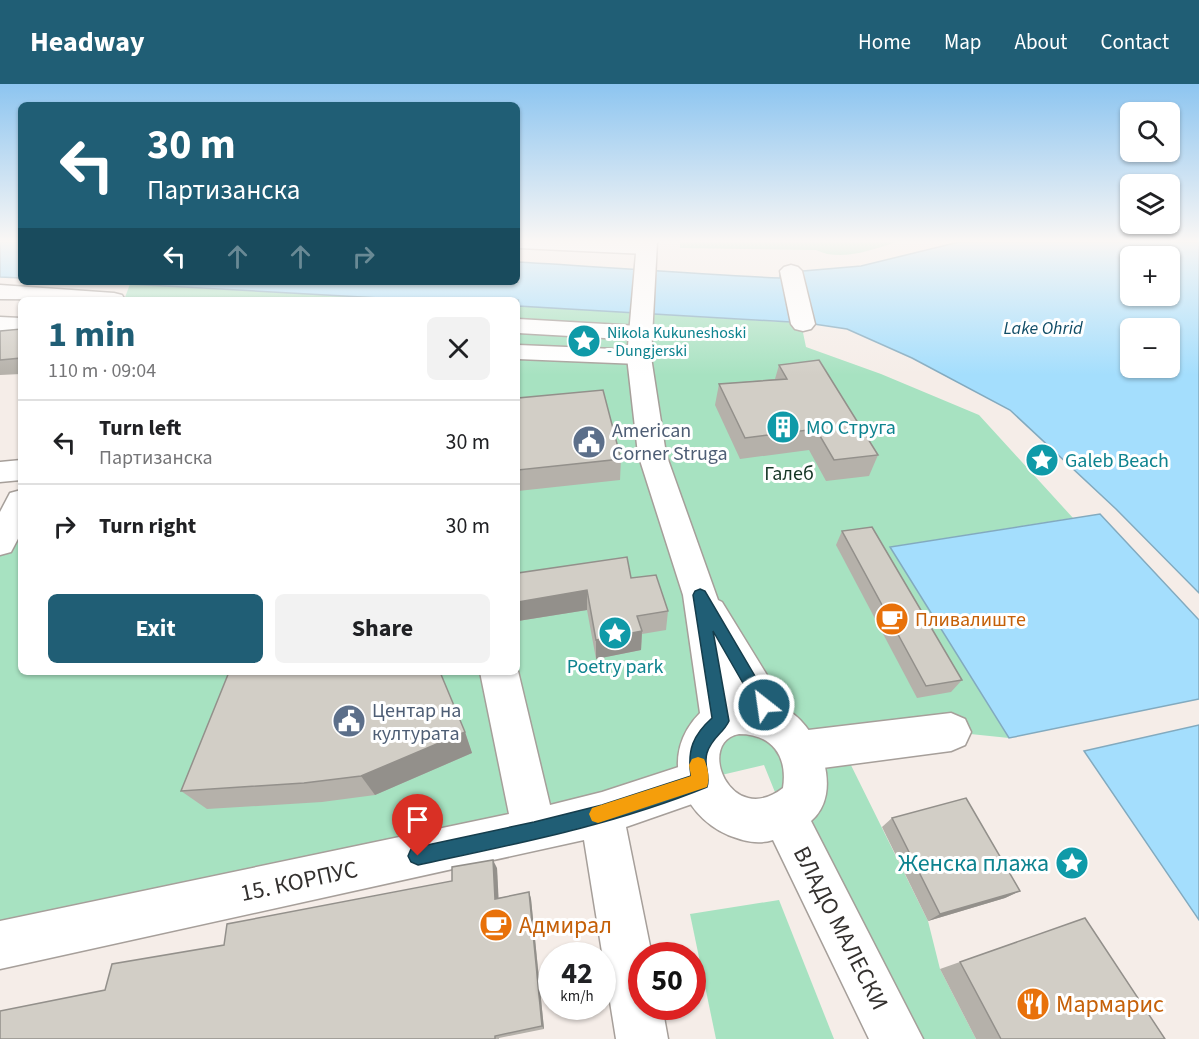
<!DOCTYPE html>
<html lang="en">
<head>
<meta charset="utf-8">
<style>
  :root { --surface:#fff; --page:#f2f2f2; --text:#202124; --muted:#757577; --line:#e0e0e0; --accent:#205e75 }
  body { margin:0; font-family:"Source Sans 3",sans-serif; background:var(--page); color:var(--text); height:100vh; display:flex; flex-direction:column; font-size:22px; white-space:nowrap }
  * { box-sizing:border-box; margin:0 }
  p { font-size:20px; color:var(--muted) }
  .icon { flex:none; width:33px; height:33px; fill:none; stroke:currentColor; stroke-width:2; stroke-linecap:round; stroke-linejoin:round }
  .map { position:relative; flex:1; overflow:hidden }
  .details { position:absolute; left:18px; top:213px; width:502px; height:378px; display:flex; flex-direction:column; background:var(--surface); border-radius:9px; box-shadow:0 2px 4px #0004 }
  .details>* { flex:none }
  .top-card { position:absolute; left:18px; top:18px; width:502px; height:183px; border-radius:9px; box-shadow:0 2px 4px #0004; background:#205e75; color:#fff; overflow:hidden }
  .buttons { position:absolute; left:1120px; top:18px; display:grid; gap:12px }
  .buttons a { display:grid; place-items:center; width:60px; height:60px; border-radius:9px; background:var(--surface); box-shadow:0 2px 4px #0004; font-size:30px }
  .speed { position:absolute; left:538px; top:858px; display:flex; gap:12px; font-size:30px; font-weight:700; text-align:center }
  .speed>* { display:grid; place-content:center; width:78px; height:78px; border-radius:50%; background:var(--surface); box-shadow:0 2px 4px #0004; line-height:1 }
  .speed small { font-size:15px; font-weight:400 }
  .speed .limit { border:9px solid #d22; background:#fff; color:#111 }
  .pin { position:absolute; display:grid; place-items:center; width:51px; height:51px; color:#fff; margin:-62px -26px; border-radius:50% 50% 50% 0; rotate:-45deg; box-shadow:0 0 6px #0007 }
  .pin .icon { rotate:45deg }
  .me { position:absolute; width:66px; margin:-33px; rotate:330deg; stroke-linejoin:round; filter:drop-shadow(0 0 4px #0008) }
  .turn { display:flex; align-items:center; gap:21px; height:126px; padding:0 30px; font-size:27px }
  .turn .icon { width:78px; height:78px; stroke-width:2.5 }
  .turn b { display:block; font-size:42px; line-height:51px }
  .lanes { display:flex; align-items:center; height:57px; padding:0 30px; background:#0003; justify-content:center; gap:30px; direction:ltr }
  .lanes .off { opacity:.35 }
  .round { display:grid; place-items:center; flex:none; width:63px; height:63px; border-radius:9px; background:var(--page) }
  .overview { display:flex; align-items:center; justify-content:space-between; height:102px; padding:0 30px }
  h1 { font-size:36px; font-weight:700; line-height:45px; color:var(--accent) }
  .action { display:flex; gap:12px; margin-top:auto; padding:12px 30px }
  .action a { flex:1; height:69px; border-radius:9px; background:var(--accent); color:#fff; font-size:24px; font-weight:700; line-height:69px; text-align:center }
  .action a+a { background:var(--page); color:var(--text) }
  ul { padding:0; list-style:none }
  li { display:flex; align-items:center; gap:18px; height:84px; padding:0 30px; border-top:2px solid var(--line) }
  li div { flex:1 }
  li b { display:block; font-size:22px }
  li em { font-style:normal }
  header { display:flex; align-items:center; gap:36px; box-sizing:border-box; height:84px; padding:0 30px; background:var(--accent); color:#fff }
  header strong { font-size:28px }
  nav { display:flex; gap:33px; margin-inline-start:auto; font-size:21px }
  .map>svg:first-child { display:block }
  .green { fill:#a7e2c1 }
  .water { fill:#a4defd; stroke:#82aabf; stroke-width:1.5; fill-rule:evenodd }
  .lines { fill:none; stroke-linecap:round; stroke-linejoin:round }
  .minor-casing { stroke:#a69f9a; stroke-width:3 }
  .major-casing { stroke:#a69f9a; stroke-width:3 }
  .minor { fill:#fff; fill-rule:evenodd }
  .major { fill:#fff; fill-rule:evenodd }
  .wall { fill:#b5b1aa }
  .shaded-wall { fill:#93908b }
  .building { fill:#d2cec6; stroke:#93908b; stroke-width:1.5 }
  .route { fill:#205e75; stroke:#153d4c; stroke-width:1.5 }
  .slow { fill:#f59e0b }
  .labels { text-anchor:middle; stroke-width:6; stroke-linejoin:round; paint-order:stroke }
  .far-culture-label { font-size:16px; fill:#0d838f; stroke:#fff; text-anchor:start }
  .far-water-label { font-size:18px; font-style:italic; fill:#104c66; stroke:#fff }
  .culture-label { font-size:20px; fill:#0d838f; stroke:#fff; text-anchor:start }
  .service-label { font-size:20px; fill:#4e5e75; stroke:#fff; text-anchor:start }
  .park-label { font-size:20px; fill:#153525; stroke:#fff }
  .food-label { font-size:20px; fill:#c56008; stroke:#fff; text-anchor:start }
  .near-culture-label { font-size:24px; fill:#0d838f; stroke:#fff; text-anchor:end }
  .near-street-label { font-size:24px; fill:#34312f; stroke:#fff }
  .near-food-label { font-size:24px; fill:#c56008; stroke:#fff; text-anchor:start }
</style>
</head>
<body>
<header>
<strong>Headway</strong>
<nav><a>Home</a><a>Map</a><a>About</a><a>Contact</a></nav>
</header>
<div class="map">
<svg width="1199" height="955" viewBox="0 0 1199 955">
  <rect width="100%" height="100%" fill="#f5ede8"/>
  <!-- green -->
  <g class="green">
    <path d="M 680,158 L 896,158 C 872,166 840,178 816,166 L 680,164 Z"/>
    <polygon points="130,200 416,216 124,216"/>
    <polygon points="518,222 801,239 806,263 881,290 979,331 1073,434 890,463 1009,654 951,648 842,663 928,837 940,885 976,955 897,955 785,733 764,681 0,861 0,459 21,417 21,588 518,588"/>
    <polygon points="779,816 834,955 716,955 690,830"/>
  </g>
  <!-- water -->
  <g class="water">
    <polygon points="0,158 21,158 21,194 0,193"/>
    <path d="M 959,158 L 1199,158 L 1199,509 L 1116,425 L 1010,326 L 912,274 L 847,245 L 807,239 L 518,222 L 518,216 L 416,216 L 92,198 L 518,198 L 518,178 C 605,183 692,190 780,194 L 780,189 L 861,182 ZM 1131,172 L 1170,172 L 1170,212 L 1131,212 ZM 1131,244 L 1170,244 L 1170,284 L 1131,284 Z"/>
    <polygon points="1100,430 1199,536 1199,615 1009,654 890,463"/>
    <polygon points="1199,641 1199,836 1084,667"/>
  </g>
  <g class="lines">
    <defs>
      <g id="minor">
        <polygon points="518,158 637,158 653,160 656,164 653,168 646,170 519,164"/>
        <polygon points="791,181 798,183 802,187 815,240 811,245 803,247 795,245 791,240 780,187 784,183"/>
        <polygon points="0,201 114,209 122,211 125,216 0,215"/>
        <polygon points="0,233 21,234 21,248 0,247"/>
        <polygon points="518,235 639,242 647,244 651,249 647,254 639,256 518,249"/>
        <polygon points="518,261 639,266 648,268 651,273 648,278 639,280 518,275"/>
        <polygon points="21,376 21,396 0,398 0,378"/>
        <polygon points="21,406 21,449 11,468 0,471 0,428 10,409"/>
        <polygon points="518,587 550,721 602,708 700,676 715,682 721,697 715,712 626,743 652,872 642,872 642,922 662,922 668,955 616,955 584,756 0,885 0,837 509,730 480,588"/>
        <polygon points="951,629 965,635 971,648 965,661 951,667 800,687 786,681 780,667 786,653 800,647"/>
      </g>
      <path id="major" d="M 637,158 L 657,158 L 651,273 L 666,370 L 718,516 L 722,518 L 789,627 C 820,646 844,709 811,737 L 923,955 L 869,955 L 773,756 C 757,761 744,757 728,751 C 679,729 659,670 700,629 L 683,511 L 638,370 L 627,273 ZM 739,650 C 772,650 788,672 783,704 C 731,745 695,658 739,650 Z"/>
    </defs>
    <!-- minor casing -->
    <use href="#minor" class="minor-casing"/>
    <!-- major casing -->
    <use href="#major" class="major-casing"/>
    <!-- minor -->
    <use href="#minor" class="minor"/>
    <!-- major -->
    <use href="#major" class="major"/>
  </g>
  <!-- wall -->
  <g class="wall">
    <polygon points="21,245 21,290 0,291 0,247"/>
    <polygon points="779,281 878,371 869,392 826,397 809,366 740,375 715,321 719,300 775,295"/>
    <polygon points="518,314 621,375 620,396 518,407"/>
    <polygon points="842,447 962,596 951,608 917,614 836,461"/>
    <polygon points="518,489 631,494 668,527 666,546 642,550 641,566 596,575 587,526 518,537"/>
    <polygon points="465,648 472,669 375,711 322,718 207,725 181,707"/>
    <polygon points="892,734 1020,807 1005,814 928,837 882,743"/>
    <polygon points="497,784 498,814 529,808 531,815 544,945 499,954 499,955 0,955 105,906 224,861"/>
    <polygon points="1085,834 1165,955 976,955 940,885"/>
  </g>
  <!-- shaded-wall -->
  <g class="shaded-wall">
    <polygon points="587,506 587,526 518,537 518,518"/>
    <polygon points="642,547 641,566 596,575 596,556"/>
    <polygon points="465,648 472,669 375,711 361,692"/>
    <polygon points="493,776 497,784 499,822 495,815"/>
    <polygon points="1020,807 1005,814 928,837 940,830"/>
    <polygon points="529,808 531,815 544,945 542,942"/>
  </g>
  <!-- building -->
  <g class="building">
    <polygon points="21,245 21,274 0,276 0,247"/>
    <polygon points="819,276 878,371 834,376 816,345 745,354 719,300 787,295 779,281"/>
    <polygon points="603,306 621,375 518,386 518,314"/>
    <polygon points="872,443 962,596 926,602 842,447"/>
    <polygon points="627,473 631,494 656,491 668,527 637,532 642,547 596,556 587,506 518,518 518,489"/>
    <polygon points="229,588 440,588 465,648 361,692 304,699 181,707"/>
    <polygon points="966,714 1020,807 940,830 892,734"/>
    <polygon points="493,776 495,815 529,808 542,942 495,952 495,955 0,955 0,927 105,906 112,880 224,861 227,840 452,797 452,783"/>
    <polygon points="1085,834 1165,955 1001,955 960,878"/>
  </g>
  <!-- sky -->
  <linearGradient id="sky" x2="0" y2="1"><stop stop-color="#8dc5f0"/><stop offset="0.54" stop-color="#faf7f5"/><stop offset="1" stop-color="#faf7f5" stop-opacity="0"/></linearGradient>
  <rect width="1199" height="291" fill="url(#sky)"/>
  <!-- route -->
  <path class="route" d="M 700,505 L 705,507 L 772,621 L 770,627 L 764,629 L 759,627 L 713,547 L 729,637 C 723,650 712,653 707,669 C 703,681 711,692 707,703 C 614,741 515,760 418,781 L 411,778 L 408,772 L 411,765 L 418,763 L 534,738 L 602,721 L 691,692 C 687,666 693,651 712,634 L 693,511 L 695,507 Z"/>
  <!-- slow -->
  <path class="slow" d="M 698,673 L 704,675 C 708,684 710,694 707,703 L 598,739 L 592,737 L 589,730 L 592,724 L 691,692 L 689,681 L 692,675 Z"/>
  <!-- icons -->
  <defs>
    <symbol id="sight-disc" viewBox="-11 -11 22 22"><circle r="9.5" fill="#0f9aa8" stroke="#fff"/><path d="M0-6L1.8-2.2L6-1.7L2.9 1.2L3.7 5.4L0 3.3L-3.7 5.4L-2.9 1.2L-6-1.7L-1.8-2.2Z" fill="#fff"/></symbol>
    <symbol id="building-disc" viewBox="-11 -11 22 22"><circle r="9.5" fill="#0f9aa8" stroke="#fff"/><path d="M-4-6H4V6H1V3H-1V6H-4ZM-2.5-4.3h1.7v1.8h-1.7ZM.8-4.3h1.7v1.8H.8ZM-2.5-1h1.7V.8h-1.7ZM.8-1h1.7V.8H.8Z" fill="#fff"/></symbol>
    <symbol id="civic-disc" viewBox="-11 -11 22 22"><circle r="9.5" fill="#5c6f8a" stroke="#fff"/><path d="M-.6-6.5H3V-4.5H.6V-3L4-1V1h2V6H-6V1h2V-1L-.6-3ZM-1.2 2.5V6h2.4V2.5Z" fill="#fff"/></symbol>
    <symbol id="cafe-disc" viewBox="-11 -11 22 22"><circle r="9.5" fill="#e8710a" stroke="#fff"/><path d="M-5.5-4.5H6V0H3Q3 3.5 0 3.5H-2.5Q-5.5 3.5-5.5 0ZM3-3.2v2h1.7v-2ZM-6 4.5H4V6H-6Z" fill="#fff"/></symbol>
    <symbol id="restaurant-disc" viewBox="-11 -11 22 22"><circle r="9.5" fill="#e8710a" stroke="#fff"/><path d="M-5-6h1v4h1v-4h1v4h1v-4h1v5L-1.5 .5V6h-2V.5L-5-1ZM5-6V6H3V1.5H1.5Q1.5-4 5-6Z" fill="#fff"/></symbol>
  </defs>
  <g fill-rule="evenodd">
    <use href="#sight-disc" x="565" y="238" width="38" height="38"/>
    <use href="#building-disc" x="764" y="324" width="38" height="38"/>
    <use href="#civic-disc" x="570" y="339" width="38" height="38"/>
    <use href="#sight-disc" x="1023" y="357" width="38" height="38"/>
    <use href="#cafe-disc" x="873" y="516" width="38" height="38"/>
    <use href="#sight-disc" x="596" y="530" width="38" height="38"/>
    <use href="#civic-disc" x="330" y="618" width="38" height="38"/>
    <use href="#sight-disc" x="1053" y="760" width="38" height="38"/>
    <use href="#cafe-disc" x="477" y="822" width="38" height="38"/>
    <use href="#restaurant-disc" x="1014" y="901" width="38" height="38"/>
  </g>
  <g class="labels">
    <!-- far-culture labels -->
    <g class="far-culture-label">
      <text x="607" y="254">Nikola Kukuneshoski<tspan x="607" dy="18">- Dungjerski</tspan></text>
    </g>
    <!-- far-water labels -->
    <g class="far-water-label">
      <text x="1043" y="250">Lake Ohrid</text>
    </g>
    <!-- culture labels -->
    <g class="culture-label">
      <text x="806" y="350">МО Струга</text>
      <text x="1065" y="383">Galeb Beach</text>
      <text x="615" y="589" text-anchor="middle">Poetry park</text>
    </g>
    <!-- service labels -->
    <g class="service-label">
      <text x="612" y="353">American<tspan x="612" dy="23">Corner Struga</tspan></text>
      <text x="372" y="633">Центар на<tspan x="372" dy="23">културата</tspan></text>
    </g>
    <!-- park labels -->
    <g class="park-label">
      <text x="789" y="396">Галеб</text>
    </g>
    <!-- food labels -->
    <g class="food-label">
      <text x="915" y="542">Пливалиште</text>
    </g>
    <!-- near-culture labels -->
    <g class="near-culture-label">
      <text x="1049" y="787">Женска плажа</text>
    </g>
    <!-- near-street labels -->
    <g class="near-street-label">
      <text transform="translate(299 797) rotate(-12)" y="8">15. КОРПУС</text>
      <text transform="translate(841 844) rotate(63)" y="8">ВЛАДО МАЛЕСКИ</text>
    </g>
    <!-- near-food labels -->
    <g class="near-food-label">
      <text x="519" y="849">Адмирал</text>
      <text x="1056" y="928">Мармарис</text>
    </g>
  </g>
</svg>
<div class="buttons">
<a><svg class="icon" aria-label="search" viewBox="0 0 24 24"><circle cx="10" cy="10" r="6"/><path d="M15 15l6 6"/></svg></a>
<a><svg class="icon" aria-label="layers" viewBox="0 0 24 24"><path d="M12 4l9 5-9 5-9-5zM3 14l9 5 9-5"/></svg></a>
<a>+</a>
<a>−</a>
</div>
<div class="speed"><div>42<small>km/h</small></div><div class="limit">50</div></div>
<div class="pin" style="left:418px;top:772px;background:#d93025"><svg class="icon" aria-label="arrive" viewBox="0 0 24 24"><path d="M6 21V4h12l-3 4 3 4H6"/></svg></div>
<svg class="me" style="left:764px;top:621px" viewBox="-20 -20 40 40"><circle r="17" fill="#205e75" stroke="#fff" stroke-width="3"/><path d="M0-11L8 9 0 5-8 9z" fill="#fff"/></svg>
<div class="top-card">
<div class="turn"><svg class="icon" aria-label="left" viewBox="0 0 24 24"><path d="M17 20v-9H6M10 6l-5 5 5 5"/></svg><div><b>30 m</b>Партизанска</div></div>
<div class="lanes"><svg class="icon" aria-label="left" viewBox="0 0 24 24"><path d="M17 20v-9H6M10 6l-5 5 5 5"/></svg><svg class="icon off" aria-label="ahead" viewBox="0 0 24 24"><path d="M12 20V5M6 11l6-6 6 6"/></svg><svg class="icon off" aria-label="ahead" viewBox="0 0 24 24"><path d="M12 20V5M6 11l6-6 6 6"/></svg><svg class="icon off" aria-label="right" viewBox="0 0 24 24"><path d="M7 20v-9h11M14 6l5 5-5 5"/></svg></div>
</div>
<section class="details">
<div class="overview"><div><h1>1 min</h1><p>110 m · 09:04</p></div><a class="round"><svg class="icon" aria-label="close" viewBox="0 0 24 24"><path d="M6 6l12 12M18 6L6 18"/></svg></a></div>
<ul>
<li><svg class="icon" aria-label="left" viewBox="0 0 24 24"><path d="M17 20v-9H6M10 6l-5 5 5 5"/></svg><div><b>Turn left</b><p>Партизанска</p></div><em>30 m</em></li>
<li><svg class="icon" aria-label="right" viewBox="0 0 24 24"><path d="M7 20v-9h11M14 6l5 5-5 5"/></svg><div><b>Turn right</b></div><em>30 m</em></li>
</ul>
<div class="action"><a>Exit</a><a>Share</a></div>
</section>
</div>
</body>
</html>
